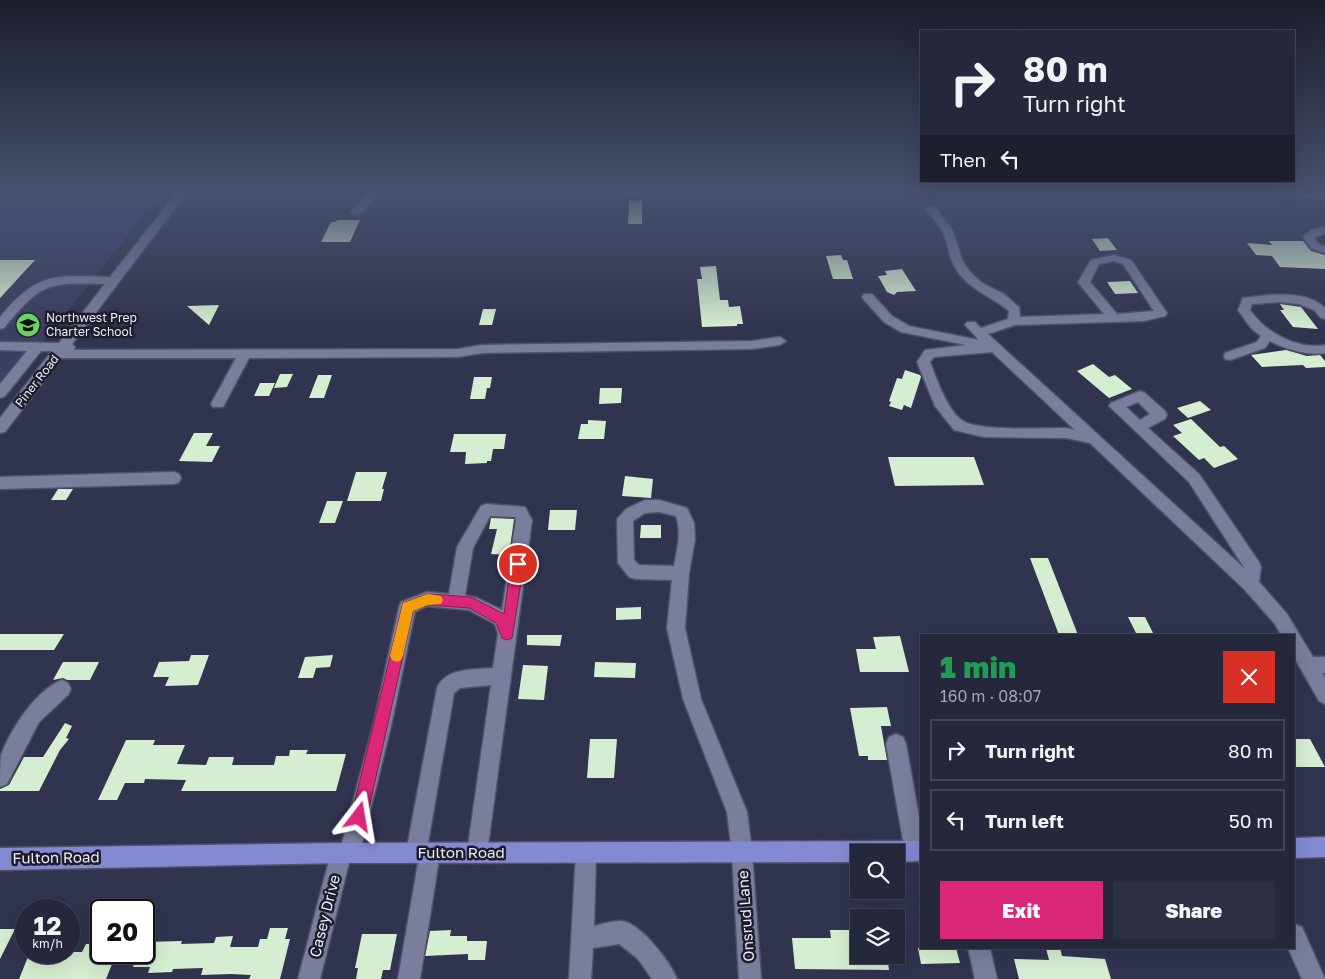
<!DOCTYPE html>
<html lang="en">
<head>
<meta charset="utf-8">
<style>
  :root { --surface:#25273b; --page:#2d2f42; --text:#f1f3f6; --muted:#a3a5af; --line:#424455; --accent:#db2777 }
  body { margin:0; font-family:"Golos Text",sans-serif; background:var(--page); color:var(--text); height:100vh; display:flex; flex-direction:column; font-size:19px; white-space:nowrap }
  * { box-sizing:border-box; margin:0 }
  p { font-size:16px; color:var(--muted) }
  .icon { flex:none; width:28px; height:28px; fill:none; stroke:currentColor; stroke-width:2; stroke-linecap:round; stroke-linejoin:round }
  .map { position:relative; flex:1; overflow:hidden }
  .details { position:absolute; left:920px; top:634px; width:375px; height:315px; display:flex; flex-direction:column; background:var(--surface); border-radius:0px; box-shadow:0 5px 20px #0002,0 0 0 1px var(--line) }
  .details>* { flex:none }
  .top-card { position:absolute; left:920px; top:30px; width:375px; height:152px; border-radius:0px; box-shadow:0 5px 20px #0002,0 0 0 1px var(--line); background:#25273b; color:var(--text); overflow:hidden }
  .fabs { position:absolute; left:850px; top:844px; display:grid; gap:10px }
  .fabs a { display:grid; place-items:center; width:55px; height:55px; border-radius:0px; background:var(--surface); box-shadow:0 5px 20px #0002,0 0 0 1px var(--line); font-size:25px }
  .speed { position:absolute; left:15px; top:899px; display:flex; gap:10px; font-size:25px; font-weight:700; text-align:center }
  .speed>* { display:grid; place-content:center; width:65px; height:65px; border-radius:50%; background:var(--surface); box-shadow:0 5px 20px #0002,0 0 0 1px var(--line); line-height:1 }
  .speed small { font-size:12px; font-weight:400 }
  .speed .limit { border:2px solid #111; border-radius:8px; background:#fff; color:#111 }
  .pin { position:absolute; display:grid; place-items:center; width:42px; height:42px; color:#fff; margin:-21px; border:2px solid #fff; border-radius:50%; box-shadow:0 1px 5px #0007 }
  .me { position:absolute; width:55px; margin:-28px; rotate:14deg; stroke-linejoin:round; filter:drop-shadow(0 0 4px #0008) }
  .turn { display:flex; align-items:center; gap:18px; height:105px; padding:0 20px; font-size:22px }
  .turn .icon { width:65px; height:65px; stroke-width:2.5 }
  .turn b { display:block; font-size:35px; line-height:42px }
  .then { display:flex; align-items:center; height:48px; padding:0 20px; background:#0003; gap:10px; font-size:19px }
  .round { display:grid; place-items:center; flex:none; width:52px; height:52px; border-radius:0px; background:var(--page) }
  .summary { display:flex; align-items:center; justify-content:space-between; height:85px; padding:0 20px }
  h1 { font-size:30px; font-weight:800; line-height:38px; color:#1e9e55 }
  .button { display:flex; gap:10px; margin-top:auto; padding:10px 20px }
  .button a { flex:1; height:58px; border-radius:0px; background:var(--accent); color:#fff; font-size:20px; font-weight:800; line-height:58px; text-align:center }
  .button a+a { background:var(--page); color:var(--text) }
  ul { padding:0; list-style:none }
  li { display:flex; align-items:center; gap:15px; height:62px; margin:0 10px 8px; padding:0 10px; border:2px solid var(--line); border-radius:0px }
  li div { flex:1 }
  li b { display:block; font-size:19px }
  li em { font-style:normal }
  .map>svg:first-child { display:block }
  .built { fill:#3c3f5f }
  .green { fill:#3c4074 }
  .building { fill:#d5eed1 }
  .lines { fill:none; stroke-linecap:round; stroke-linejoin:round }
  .minor-casing { stroke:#4f5269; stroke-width:3 }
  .major-casing { stroke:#4f5269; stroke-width:3 }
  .minor { fill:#7a7e9d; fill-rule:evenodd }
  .major { fill:#848ad1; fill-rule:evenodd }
  .route { fill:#db2777; stroke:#8e194d }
  .slow { fill:#f59e0b }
  .labels { text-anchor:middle; stroke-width:5; stroke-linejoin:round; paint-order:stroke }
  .poi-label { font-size:12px; fill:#eaecfe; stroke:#1c1d29; text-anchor:start }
  .street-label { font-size:12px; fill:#eaecfe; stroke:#1c1d29 }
  .near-street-label { font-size:15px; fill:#eaecfe; stroke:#1c1d29 }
</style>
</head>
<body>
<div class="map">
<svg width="1325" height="979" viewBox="0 0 1325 979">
  <rect width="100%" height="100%" fill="#31344f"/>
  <!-- built -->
  <polygon class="built" points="0,253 114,253 0,396"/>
  <!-- green -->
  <polygon class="green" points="0,191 164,191 114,253 0,253"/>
  <!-- building -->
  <g class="building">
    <polygon points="642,200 642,224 628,224 629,201"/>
    <polygon points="337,220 360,220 350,242 321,242 331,222 336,222"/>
    <polygon points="1108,238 1117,250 1100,251 1092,239"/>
    <polygon points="1269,241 1303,241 1311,251 1325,255 1325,269 1280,267 1272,256 1256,255 1247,243 1272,245"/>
    <polygon points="841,255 843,260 847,260 853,279 833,279 826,256"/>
    <polygon points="0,260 35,260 0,298"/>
    <polygon points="716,266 720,300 728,300 729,307 740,306 743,324 737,324 737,326 702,327 697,279 702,279 700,267"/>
    <polygon points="902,269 916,291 897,292 894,295 887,292 878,276 887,275 885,271"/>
    <polygon points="1130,281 1138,293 1115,294 1107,282"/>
    <polygon points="1280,304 1301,307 1318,329 1293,327 1280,310 1284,310"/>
    <polygon points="219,305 209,325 187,306"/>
    <polygon points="483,309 496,309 492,325 479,325"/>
    <polygon points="1286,350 1307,356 1320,355 1325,361 1325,367 1306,368 1303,365 1262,367 1251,355"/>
    <polygon points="1093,364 1109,377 1115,375 1132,389 1109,398 1077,371"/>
    <polygon points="905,370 920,375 921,377 911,408 904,405 902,410 889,406 891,402 889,401 897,378 902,379"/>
    <polygon points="280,374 293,374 287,387 274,388"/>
    <polygon points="318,375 332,375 324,398 309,398"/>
    <polygon points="474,377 492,377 490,388 487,388 485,399 470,399"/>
    <polygon points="260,383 275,383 269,396 254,396"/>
    <polygon points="600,388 622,388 621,403 599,404"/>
    <polygon points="1200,401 1211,410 1188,418 1177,408"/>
    <polygon points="1191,419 1220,447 1224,446 1238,459 1214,468 1204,458 1199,460 1173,436 1182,433 1173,425"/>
    <polygon points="588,420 606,421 604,439 578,439 581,424 588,424"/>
    <polygon points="194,433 213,433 206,446 220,446 212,462 179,461"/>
    <polygon points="454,434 506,434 504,449 493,449 491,461 487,461 487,463 465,464 466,452 450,452"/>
    <polygon points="888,457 974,457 984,485 895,486"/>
    <polygon points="356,472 387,472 382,489 384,489 381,501 347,501"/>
    <polygon points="625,476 653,479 651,498 622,496"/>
    <polygon points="58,489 73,489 66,500 51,500"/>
    <polygon points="327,501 343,501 335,523 319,523"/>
    <polygon points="550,510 577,510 575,530 548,530"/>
    <polygon points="491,518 514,519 509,555 491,554 497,529 489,529"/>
    <polygon points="641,525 661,525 661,538 640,538"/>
    <polygon points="1030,558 1048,558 1078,635 1059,635"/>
    <polygon points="641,607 641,619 616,620 616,608"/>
    <polygon points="1128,617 1145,617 1154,635 1137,635"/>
    <polygon points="0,634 64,634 54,650 0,650"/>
    <polygon points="527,635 562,635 560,646 527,645"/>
    <polygon points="900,636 909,672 860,672 856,649 876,649 873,637"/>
    <polygon points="191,655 209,655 198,685 165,686 169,677 153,677 159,662 189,661"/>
    <polygon points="333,655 330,667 316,668 313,678 298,678 305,657"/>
    <polygon points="63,662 99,662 90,680 67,680 63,678 53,680"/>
    <polygon points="595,662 636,663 635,678 594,677"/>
    <polygon points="523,665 548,666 544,700 518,699"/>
    <polygon points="887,707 891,726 881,726 887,760 868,760 868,756 859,756 850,708"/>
    <polygon points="65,723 72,726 66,738 69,739 60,750 39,791 0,791 0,789 9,785 24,757 43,757"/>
    <polygon points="590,739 617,739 614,778 587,778"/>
    <polygon points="1294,739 1310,739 1325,767 1294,767"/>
    <polygon points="126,740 155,740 153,745 185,745 177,764 206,765 209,757 234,757 232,765 274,765 276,756 289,756 290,750 308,750 306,754 346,754 336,791 181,791 186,780 145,779 144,783 125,783 117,800 98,800"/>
    <polygon points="270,928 288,928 285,939 290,939 280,979 249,979 251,975 231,974 201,975 203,968 173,969 172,972 148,973 150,967 133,967 138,952 144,952 144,942 182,941 181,944 214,943 216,937 233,936 230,947 258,947 260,939 267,939"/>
    <polygon points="0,929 15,929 0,959"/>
    <polygon points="451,930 450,936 467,936 467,941 487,941 485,960 468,960 468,954 425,956 430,931"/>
    <polygon points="830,930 859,930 859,955 887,955 889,970 795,969 792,938 831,938"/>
    <polygon points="362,934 397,934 390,970 383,970 381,979 356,979 358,968 355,968"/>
    <polygon points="86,944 101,944 101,952 117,952 106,979 19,979 30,952 82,952"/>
    <polygon points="918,948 956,948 960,963 921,964"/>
    <polygon points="1046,948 1060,948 1062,956 1105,959 1111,979 1019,979 1014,959 1049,960"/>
  </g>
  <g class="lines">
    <defs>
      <g id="minor">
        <path d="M 178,191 L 188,191 L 72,344 L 75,347 L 74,350 L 458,349 L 482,345 L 752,341 L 780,337 L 786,341 L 780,345 L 752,349 L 482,353 L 458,357 L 249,358 L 223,407 L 213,407 L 211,404 L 236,358 L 61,358 L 5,432 L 0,433 L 0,418 L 52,351 L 41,351 L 5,396 L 0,398 L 0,384 L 27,351 L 0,350 L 0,342 L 59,343 L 105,284 C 47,282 41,283 4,328 L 0,329 L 0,317 C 38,271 55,276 110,277 Z"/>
        <polygon points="370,191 381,191 360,214 352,214 351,212 352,210"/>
        <polygon points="628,191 638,191 636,196 632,197 627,194"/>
        <polygon points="1299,193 1325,193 1325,199 1295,198 1295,194"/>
        <path d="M 931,206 L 935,207 L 953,231 L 962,260 L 969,271 L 982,283 L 1004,294 L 1019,307 L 1020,317 L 1104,314 L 1078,282 L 1091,260 L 1114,255 L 1131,260 L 1167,313 L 1165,316 L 1144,321 L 1015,325 L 988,334 L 1245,569 L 1189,482 L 1109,406 L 1111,403 L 1140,391 L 1145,393 L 1165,411 L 1167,415 L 1165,419 L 1148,428 L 1199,474 L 1259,562 L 1261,567 L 1259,582 L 1287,614 L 1313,657 L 1325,657 L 1325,673 L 1322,673 L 1325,678 L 1325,704 L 1319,701 L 1294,657 L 1294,635 L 1281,635 L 1275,624 L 1244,589 L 1090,443 L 1066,438 L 984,437 L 954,430 L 935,406 L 917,362 L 925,350 L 966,345 L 901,332 L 884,322 L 864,300 L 862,297 L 864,294 L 872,294 L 892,316 L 909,326 L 979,340 L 965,325 L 967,322 L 975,322 L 981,328 L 1008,319 L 1009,311 C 994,298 975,292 962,277 C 947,260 951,247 942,231 C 938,223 931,216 926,209 ZM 1114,261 L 1123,264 L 1154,311 L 1117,314 L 1090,282 L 1099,264 ZM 992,352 L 1075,430 L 1066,428 C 1043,428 983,431 965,422 C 949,415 936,378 930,362 L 934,357 ZM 1138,402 L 1150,414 L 1140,420 L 1126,407 Z"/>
        <polygon points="1325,227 1325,233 1314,238 1320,245 1325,246 1325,253 1312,249 1303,237 1311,230"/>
        <path d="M 1268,295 C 1287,294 1311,294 1325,308 L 1325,319 L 1321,318 L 1314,310 L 1299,304 L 1279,302 L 1252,304 L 1250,310 C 1265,332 1297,350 1325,345 L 1325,353 C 1308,356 1285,349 1270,341 L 1265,348 L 1230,360 L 1225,359 L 1224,356 L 1225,353 L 1257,342 L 1261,336 L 1251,328 L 1238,310 L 1243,298 Z"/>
        <polygon points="174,472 179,474 181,478 179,482 174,484 0,489 0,477"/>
        <path d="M 645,500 L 659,500 L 687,508 L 694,523 L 695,539 L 689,573 L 685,628 L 701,699 L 747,812 L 752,852 L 761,979 L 739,979 L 732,852 L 727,812 L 683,699 L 667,628 L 672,580 L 635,579 L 629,577 L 618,563 L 617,519 L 626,509 ZM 659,512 L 676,516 C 682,533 677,549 674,566 L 639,565 L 634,560 L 633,521 L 645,513 Z"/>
        <path d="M 486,504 L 525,507 L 532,520 L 487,853 L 484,860 L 477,863 L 470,860 L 467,853 L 491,685 L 460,688 L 454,693 L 428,843 L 437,846 L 440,853 L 420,979 L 398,979 L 418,863 L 409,860 L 406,853 L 437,688 C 446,667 474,670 493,668 L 498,634 L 495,624 L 469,610 L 427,606 L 415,612 L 391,726 L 360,853 L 357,860 L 349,863 L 320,979 L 298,979 L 331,853 L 334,846 L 342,843 L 373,726 L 399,607 L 401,602 L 427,592 L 449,594 L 457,547 L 481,506 ZM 490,516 L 515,517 L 516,520 L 502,610 L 477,598 L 465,595 L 473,548 Z"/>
        <path d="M 62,680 L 68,683 L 71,689 L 68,695 L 39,722 L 7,784 L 0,787 C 0,778 0,764 1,755 C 11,729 35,691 62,680 Z"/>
        <polygon points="896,734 903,737 906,744 921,828 921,859 915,861 908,858 905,851 886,744 889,737"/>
        <path d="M 586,843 L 593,846 L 596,853 L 594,926 C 602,924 612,921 621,921 C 640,922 671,963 677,979 L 652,979 L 638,959 L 619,944 L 593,948 L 591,979 L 569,979 L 576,853 L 579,846 Z"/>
        <polygon points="1294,924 1302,927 1325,979 1302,979 1288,948 1294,948"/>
        <polygon points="968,948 990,948 997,979 975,979"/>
      </g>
      <g id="major">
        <polygon points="1325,837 1325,857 1294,858 1294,838"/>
        <polygon points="921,841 921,861 896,862 896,852 859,852 859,862 341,863 0,870 0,848 341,843"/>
      </g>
    </defs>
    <!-- minor casing -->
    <use href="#minor" class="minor-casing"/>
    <!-- major casing -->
    <use href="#major" class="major-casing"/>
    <!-- minor -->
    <use href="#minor" class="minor"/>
    <!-- major -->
    <use href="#major" class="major"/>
  </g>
  <!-- sky -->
  <linearGradient id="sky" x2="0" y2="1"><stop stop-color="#1b1d2b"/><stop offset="0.58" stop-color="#48506e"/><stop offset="1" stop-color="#48506e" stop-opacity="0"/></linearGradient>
  <rect width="1325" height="328" fill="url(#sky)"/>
  <!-- route -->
  <polygon class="route" points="518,559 522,560 524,564 512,638 507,640 502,638 496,623 469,608 428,605 413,611 367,817 365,822 359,824 354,822 351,817 403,603 428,594 471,597 504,614 511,564 513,560"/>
  <!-- slow -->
  <polygon class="slow" points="428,594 441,596 443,600 441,604 428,605 413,611 403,656 401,660 397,662 392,660 390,656 403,603"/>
  <!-- icons -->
  <defs>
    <symbol id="school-disc" viewBox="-11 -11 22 22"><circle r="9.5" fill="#6cd362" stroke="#1c1d29"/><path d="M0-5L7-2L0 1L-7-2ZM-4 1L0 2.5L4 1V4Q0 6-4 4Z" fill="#111"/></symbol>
  </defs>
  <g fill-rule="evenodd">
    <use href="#school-disc" x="14" y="311" width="28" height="28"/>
  </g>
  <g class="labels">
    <!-- poi labels -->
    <g class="poi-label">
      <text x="46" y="322">Northwest Prep<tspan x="46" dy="14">Charter School</tspan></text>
    </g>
    <!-- street labels -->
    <g class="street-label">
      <text transform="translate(37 381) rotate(-52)" y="4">Piner Road</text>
    </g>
    <!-- near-street labels -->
    <g class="near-street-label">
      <text x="461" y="858">Fulton Road</text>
      <text transform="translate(56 858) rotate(-1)" y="5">Fulton Road</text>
      <text transform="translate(325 916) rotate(-76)" y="5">Casey Drive</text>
      <text transform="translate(746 916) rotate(-94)" y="5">Onsrud Lane</text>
    </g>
  </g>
</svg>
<div class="fabs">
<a><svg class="icon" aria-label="search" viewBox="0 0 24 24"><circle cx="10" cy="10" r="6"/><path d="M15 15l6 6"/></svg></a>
<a><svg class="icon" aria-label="layers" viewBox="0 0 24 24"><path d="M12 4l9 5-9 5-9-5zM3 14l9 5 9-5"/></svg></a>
</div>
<div class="speed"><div>12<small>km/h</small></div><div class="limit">20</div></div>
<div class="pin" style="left:518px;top:564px;background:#d93025"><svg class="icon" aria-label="arrive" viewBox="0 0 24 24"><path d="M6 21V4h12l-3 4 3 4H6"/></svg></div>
<svg class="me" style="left:359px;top:817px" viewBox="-20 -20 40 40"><path d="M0-17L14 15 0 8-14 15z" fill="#db2777" stroke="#fff" stroke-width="4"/></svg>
<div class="top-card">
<div class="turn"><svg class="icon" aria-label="right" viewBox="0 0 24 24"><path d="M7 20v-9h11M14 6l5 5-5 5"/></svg><div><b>80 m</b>Turn right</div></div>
<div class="then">Then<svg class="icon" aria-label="left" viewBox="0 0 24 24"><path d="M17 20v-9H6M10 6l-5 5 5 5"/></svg></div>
</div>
<section class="details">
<div class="summary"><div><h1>1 min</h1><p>160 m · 08:07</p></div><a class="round" style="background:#d93025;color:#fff"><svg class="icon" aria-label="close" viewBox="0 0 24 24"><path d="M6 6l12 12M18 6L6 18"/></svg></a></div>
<ul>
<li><svg class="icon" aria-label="right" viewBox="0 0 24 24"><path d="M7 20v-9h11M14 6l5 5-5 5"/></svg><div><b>Turn right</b></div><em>80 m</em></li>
<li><svg class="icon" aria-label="left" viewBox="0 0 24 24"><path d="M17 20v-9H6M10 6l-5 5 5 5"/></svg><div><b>Turn left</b></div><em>50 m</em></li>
</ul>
<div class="button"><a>Exit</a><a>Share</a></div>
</section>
</div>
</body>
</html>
